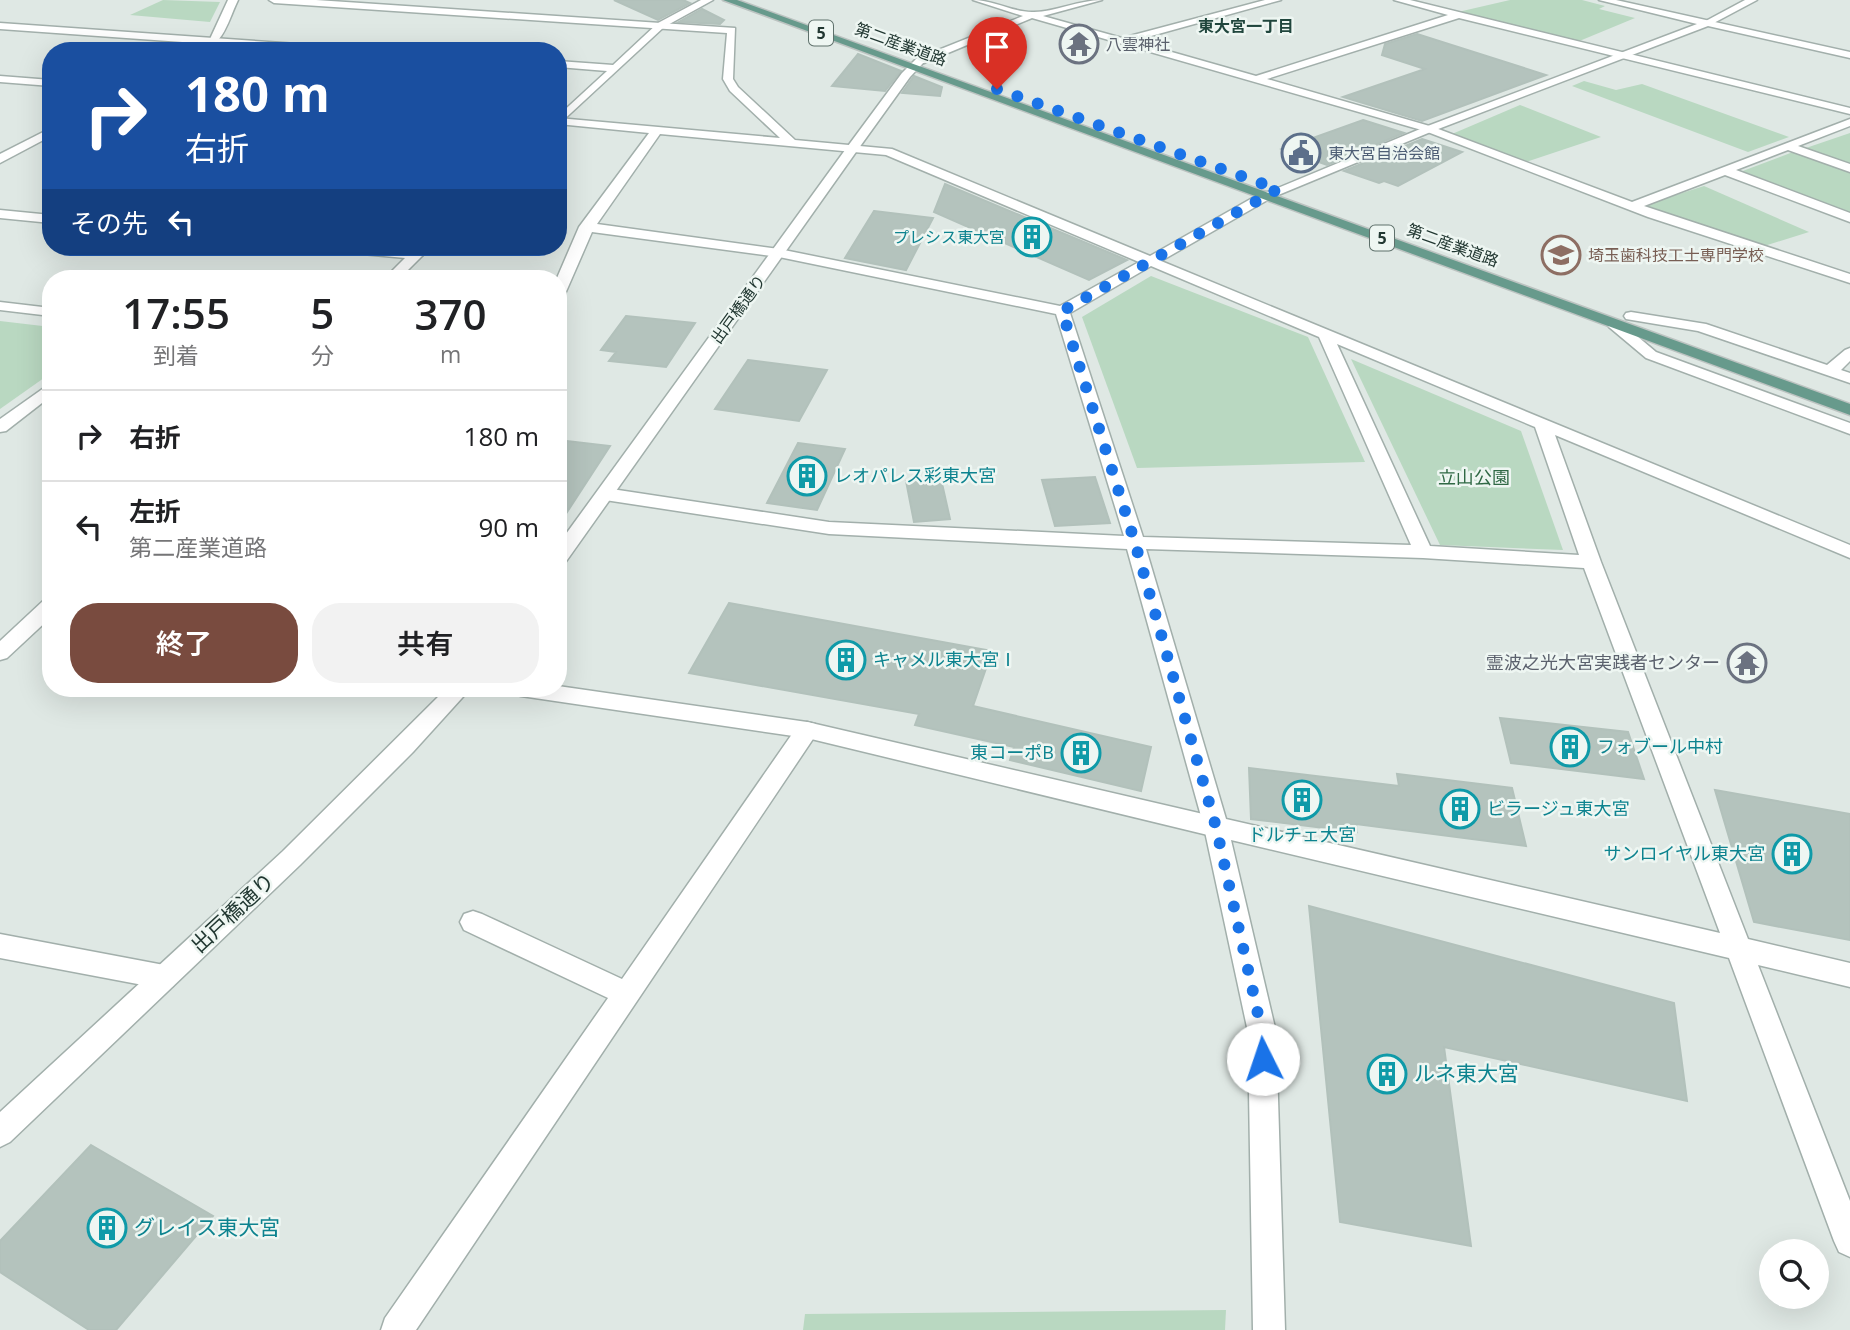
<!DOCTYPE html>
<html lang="ja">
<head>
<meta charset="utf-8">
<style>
  :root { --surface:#fff; --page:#f2f2f2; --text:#202124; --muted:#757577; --line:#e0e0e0; --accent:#794b3f }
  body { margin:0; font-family:"Open Sans","Noto Sans JP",sans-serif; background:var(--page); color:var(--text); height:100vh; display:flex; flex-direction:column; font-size:26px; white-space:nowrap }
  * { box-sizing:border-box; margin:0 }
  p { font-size:23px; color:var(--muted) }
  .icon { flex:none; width:38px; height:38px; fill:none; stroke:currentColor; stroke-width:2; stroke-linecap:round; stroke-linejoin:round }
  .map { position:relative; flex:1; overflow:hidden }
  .side { position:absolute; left:42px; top:270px; width:525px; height:427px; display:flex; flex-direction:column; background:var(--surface); border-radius:28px; box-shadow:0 7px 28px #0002 }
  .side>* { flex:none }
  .guide { position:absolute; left:42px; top:42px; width:525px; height:214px; border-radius:28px; box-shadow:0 7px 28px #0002; background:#1a4fa0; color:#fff; overflow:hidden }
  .controls { position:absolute; left:1759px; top:1239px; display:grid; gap:14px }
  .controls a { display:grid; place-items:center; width:70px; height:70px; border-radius:50%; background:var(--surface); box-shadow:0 7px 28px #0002; font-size:35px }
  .pin { position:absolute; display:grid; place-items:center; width:60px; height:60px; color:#fff; margin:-72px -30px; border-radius:50% 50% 50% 0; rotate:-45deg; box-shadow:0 0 7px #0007 }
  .pin .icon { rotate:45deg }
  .me { position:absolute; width:77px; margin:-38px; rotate:356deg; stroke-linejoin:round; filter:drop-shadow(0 0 5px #0008) }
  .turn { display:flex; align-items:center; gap:24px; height:147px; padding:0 28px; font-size:32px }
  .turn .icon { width:91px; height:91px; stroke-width:2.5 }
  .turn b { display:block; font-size:49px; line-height:60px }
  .then { display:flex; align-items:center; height:66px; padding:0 28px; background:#0003; gap:14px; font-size:26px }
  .eta { display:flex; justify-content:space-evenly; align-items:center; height:119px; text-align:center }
  .eta b { font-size:42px; font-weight:600; line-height:49px }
  .button { display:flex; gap:14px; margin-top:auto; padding:14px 28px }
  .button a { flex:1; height:80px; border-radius:28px; background:var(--accent); color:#fff; font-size:28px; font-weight:600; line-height:80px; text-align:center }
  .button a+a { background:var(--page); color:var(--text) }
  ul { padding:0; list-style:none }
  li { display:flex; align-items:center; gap:21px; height:91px; padding:0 28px; border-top:2px solid var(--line) }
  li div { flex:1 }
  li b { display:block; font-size:26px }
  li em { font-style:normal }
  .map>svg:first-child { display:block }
  .green { fill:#b9d8c1 }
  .building { fill:#b4c3bd; stroke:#b2c1bb; stroke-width:2 }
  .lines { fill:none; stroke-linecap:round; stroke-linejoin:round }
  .minor-casing { stroke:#a2afab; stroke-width:3 }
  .tertiary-casing { stroke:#a2afab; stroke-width:3 }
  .primary-casing { stroke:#bcc3c1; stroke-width:3 }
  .minor { fill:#fff; fill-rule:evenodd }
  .tertiary { fill:#fff; fill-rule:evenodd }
  .primary { fill:#679a8c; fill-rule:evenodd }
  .route { stroke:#1a73e8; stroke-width:12; stroke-dasharray:0 21.6 }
  .labels { text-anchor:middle; stroke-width:5; stroke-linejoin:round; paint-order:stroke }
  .far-neighbourhood-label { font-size:16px; font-weight:bold; fill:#20463d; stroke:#eef6f2 }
  .shield { fill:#eef6f2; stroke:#5e706b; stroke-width:2 }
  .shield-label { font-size:16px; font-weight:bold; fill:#213731 }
  .far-street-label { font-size:16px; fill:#213731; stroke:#eef6f2 }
  .far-worship-label { font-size:16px; fill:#5b616d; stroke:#eef6f2; text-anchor:start }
  .far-service-label { font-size:16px; fill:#4e5e75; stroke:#eef6f2; text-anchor:start }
  .far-culture-label { font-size:16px; fill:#0d838f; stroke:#eef6f2; text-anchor:end }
  .far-education-label { font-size:16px; fill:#785e54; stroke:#eef6f2; text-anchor:start }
  .culture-label { font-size:18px; fill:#0d838f; stroke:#eef6f2; text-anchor:start }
  .park-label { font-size:18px; fill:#306945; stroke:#eef6f2 }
  .worship-label { font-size:18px; fill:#5b616d; stroke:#eef6f2; text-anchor:end }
  .near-street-label { font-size:21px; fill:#213731; stroke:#eef6f2 }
  .near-culture-label { font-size:21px; fill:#0d838f; stroke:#eef6f2; text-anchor:start }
</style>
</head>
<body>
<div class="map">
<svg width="1850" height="1330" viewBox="0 0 1850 1330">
  <rect width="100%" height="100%" fill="#dfe8e4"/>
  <!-- green -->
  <g class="green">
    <polygon points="163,0 220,2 210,22 130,15"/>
    <polygon points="1510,0 1582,0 1605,6 1599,9 1635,18 1577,42 1458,12"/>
    <polygon points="1584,81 1616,90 1642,84 1789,137 1748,152 1572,86"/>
    <polygon points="1520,105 1601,137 1526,162 1452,134"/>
    <polygon points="1850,133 1850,166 1803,149"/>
    <polygon points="1793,152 1850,173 1850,214 1740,172"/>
    <polygon points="1704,186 1809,232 1761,247 1650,208 1648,204"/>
    <polygon points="1151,276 1308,337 1365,462 1137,468 1082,317"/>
    <polygon points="0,321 51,327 51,373 0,409"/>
    <polygon points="1351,359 1521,431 1563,550 1440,545"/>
    <polygon points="1226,1310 1225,1330 803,1330 805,1314"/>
  </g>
  <!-- building -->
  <g class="building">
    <polygon points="614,0 683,0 690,3 658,20"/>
    <polygon points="702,9 724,20 720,24 679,22"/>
    <polygon points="1417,34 1546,75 1422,121 1343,97 1425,69 1382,55 1385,44"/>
    <polygon points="858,54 901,71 885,91 832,86"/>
    <polygon points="914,76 942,87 940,96 902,93"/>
    <polygon points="1363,120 1404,133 1327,165 1282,149"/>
    <polygon points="1422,139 1462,152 1398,186 1384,181 1379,183 1344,171"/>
    <polygon points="945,184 1127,260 1089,280 934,212"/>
    <polygon points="874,211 933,218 906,270 845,258"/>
    <polygon points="626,316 695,323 666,367 609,361 616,352 601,350"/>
    <polygon points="748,360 827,370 799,421 715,409"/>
    <polygon points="558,440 610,446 558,526"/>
    <polygon points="798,443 845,449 817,510 767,503"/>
    <polygon points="1095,477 1110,523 1055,526 1042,480"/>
    <polygon points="941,479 950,519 914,522 906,481"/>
    <polygon points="729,603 992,651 973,706 1151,747 1141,791 1010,760 1014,747 915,725 919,714 689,673"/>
    <polygon points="1500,718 1628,732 1644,779 1511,763"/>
    <polygon points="1249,768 1399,786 1397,774 1512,788 1526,846 1356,824 1357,832 1251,819"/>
    <polygon points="1715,790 1850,814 1850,940 1754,922"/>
    <polygon points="1309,906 1674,1003 1687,1101 1444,1047 1471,1246 1340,1222"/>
    <polygon points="91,1145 213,1216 116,1330 89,1330 0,1272 0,1241"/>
  </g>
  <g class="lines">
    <defs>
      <g id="minor">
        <path d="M 228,0 L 238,0 C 226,25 223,51 191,51 L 210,39 Z"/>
        <path d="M 269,0 L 316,0 L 735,28 L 733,79 L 738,87 L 795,140 L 892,149 L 1150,256 L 1263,192 L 1271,192 L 1271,198 L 1161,261 L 1850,545 L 1850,558 L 1555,435 L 1601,562 L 1748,939 L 1850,963 L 1850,987 L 1758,965 L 1850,1201 L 1850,1257 L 1839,1252 L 1834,1241 L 1729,958 L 1231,840 L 1276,1032 L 1285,1330 L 1253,1330 L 1248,1032 L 1204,827 L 1127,549 L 829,534 L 605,500 L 596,494 L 605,488 L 829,522 L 1124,536 L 1056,314 L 779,257 L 592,232 L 565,294 L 558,298 L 557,278 L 579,227 L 649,133 L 558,124 L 558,118 L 780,138 L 730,91 L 723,79 L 727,33 L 274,3 ZM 660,134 L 886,155 L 1139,262 L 1060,306 L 779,249 L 597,224 ZM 1151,266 L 1319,337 L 1411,545 L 1143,537 L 1070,313 ZM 1337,344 L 1535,427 L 1579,555 L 1430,546 ZM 1146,549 L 1423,558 L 1584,568 L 1720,933 L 1226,819 Z"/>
        <path d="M 973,0 C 994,0 1012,12 1032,12 C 1052,13 1078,0 1102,0 L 1043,16 L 1122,38 L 1265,0 L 1281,0 L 1133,41 L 1256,76 L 1448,15 L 1394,0 L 1410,0 L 1850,108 L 1850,114 L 1459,18 L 1267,79 L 1433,127 L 1632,202 L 1850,119 L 1850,126 L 1798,146 L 1850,164 L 1850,172 L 1788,150 L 1736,170 L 1850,213 L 1850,222 L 1725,175 L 1644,206 L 1850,274 L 1850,283 L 1648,217 L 1425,131 L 1032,18 L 924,63 L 916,63 L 916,59 L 1023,16 Z"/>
        <polygon points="1745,0 1757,0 1710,25 1702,23"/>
        <polygon points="0,76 51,80 51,86 0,82"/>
        <polygon points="51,128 51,136 0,163 0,154"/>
        <polygon points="0,210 51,215 51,223 0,218"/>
        <path d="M 323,247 C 342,246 410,245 423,255 L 416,259 L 330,251 Z"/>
        <polygon points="0,302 51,308 51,316 0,310"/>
        <polygon points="1631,312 1706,324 1827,365 1845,350 1850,348 1850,361 1841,370 1850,373 1850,383 1698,331 1626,319 1624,316 1626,313"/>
        <polygon points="1614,320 1619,321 1656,352 1850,423 1850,434 1646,358 1609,327 1607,324"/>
        <polygon points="51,383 51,396 6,431 0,432 0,419"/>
        <polygon points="807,722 815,724 818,730 815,736 416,1330 381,1330 385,1318 608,998 464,930 460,922 464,914 473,911 482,914 622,979 799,724"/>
        <polygon points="0,934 164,965 173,968 177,977 173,986 164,989 0,958"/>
      </g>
      <g id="tertiary">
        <polygon points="701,0 713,0 664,27 558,125 558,116 607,71 558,67 558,61 613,65 658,23"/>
        <polygon points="1599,0 1616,0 1850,52 1850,58 1708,26 1433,131 1271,198 1267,199 1261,195 1425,127 1697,24"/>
        <polygon points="0,23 355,48 360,51 309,51 0,29"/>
        <polygon points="916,59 925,61 910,77 856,152 565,563 558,565 558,545 848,146 902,73"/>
        <polygon points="416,247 431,247 400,278 385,278"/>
        <polygon points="51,598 51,617 7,658 0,660 0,641 44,600"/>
        <polygon points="558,686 807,722 1216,817 1224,820 1228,827 1224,834 1216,837 807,738 521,696 513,694 510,688 558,688"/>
        <polygon points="447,688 471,688 413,752 300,865 10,1142 0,1147 0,1112 283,851"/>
      </g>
      <polygon id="primary" points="723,0 737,0 1850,404 1850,415"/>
    </defs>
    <!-- minor casing -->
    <use href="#minor" class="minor-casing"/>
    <!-- tertiary casing -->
    <use href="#tertiary" class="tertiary-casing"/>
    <!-- primary casing -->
    <use href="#primary" class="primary-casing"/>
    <!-- minor -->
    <use href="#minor" class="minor"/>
    <!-- tertiary -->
    <use href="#tertiary" class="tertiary"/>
    <!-- primary -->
    <use href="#primary" class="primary"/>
  </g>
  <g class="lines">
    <!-- route -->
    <polyline class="route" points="997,89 1278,189 1062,311 1135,543 1216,827 1262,1032 1263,1059"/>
  </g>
  <!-- icons -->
  <defs>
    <symbol id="temple-ring" viewBox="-11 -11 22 22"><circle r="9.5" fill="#eef6f2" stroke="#6b7280" stroke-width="1.5"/><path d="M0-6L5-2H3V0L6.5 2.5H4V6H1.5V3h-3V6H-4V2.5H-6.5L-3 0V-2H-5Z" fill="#6b7280"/></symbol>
    <symbol id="civic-ring" viewBox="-11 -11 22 22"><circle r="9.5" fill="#eef6f2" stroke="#5c6f8a" stroke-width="1.5"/><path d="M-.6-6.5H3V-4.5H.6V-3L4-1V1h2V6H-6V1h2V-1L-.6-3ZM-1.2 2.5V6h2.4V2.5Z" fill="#5c6f8a"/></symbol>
    <symbol id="building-ring" viewBox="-11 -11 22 22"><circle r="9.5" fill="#eef6f2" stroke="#0f9aa8" stroke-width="1.5"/><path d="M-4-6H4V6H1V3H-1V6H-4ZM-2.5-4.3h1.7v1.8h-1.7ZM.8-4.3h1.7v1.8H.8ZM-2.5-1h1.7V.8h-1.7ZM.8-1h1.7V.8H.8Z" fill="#0f9aa8"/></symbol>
    <symbol id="university-ring" viewBox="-11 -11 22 22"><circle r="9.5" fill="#eef6f2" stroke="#8d6e63" stroke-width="1.5"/><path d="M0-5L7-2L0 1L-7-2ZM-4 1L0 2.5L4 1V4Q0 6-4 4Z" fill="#8d6e63"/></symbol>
  </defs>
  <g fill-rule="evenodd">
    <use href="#temple-ring" x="1057" y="22" width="44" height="44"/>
    <use href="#civic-ring" x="1279" y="131" width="44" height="44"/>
    <use href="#building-ring" x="1010" y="215" width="44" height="44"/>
    <use href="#university-ring" x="1539" y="233" width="44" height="44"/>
    <use href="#building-ring" x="785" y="454" width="44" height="44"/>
    <use href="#building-ring" x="824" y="638" width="44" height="44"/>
    <use href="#temple-ring" x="1725" y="641" width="44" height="44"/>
    <use href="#building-ring" x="1548" y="725" width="44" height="44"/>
    <use href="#building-ring" x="1059" y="731" width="44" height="44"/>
    <use href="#building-ring" x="1280" y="778" width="44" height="44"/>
    <use href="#building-ring" x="1438" y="787" width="44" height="44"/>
    <use href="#building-ring" x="1770" y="832" width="44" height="44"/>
    <use href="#building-ring" x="1365" y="1052" width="44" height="44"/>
    <use href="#building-ring" x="85" y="1206" width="44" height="44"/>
  </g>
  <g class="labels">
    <!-- far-neighbourhood labels -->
    <g class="far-neighbourhood-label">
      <text x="1246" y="32">東大宮一丁目</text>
    </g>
    <!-- shield labels -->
    <g class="shield">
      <rect x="809" y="20.5" width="24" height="25" rx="5"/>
      <rect x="1370" y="225.5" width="24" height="25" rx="5"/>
    </g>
    <g class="shield-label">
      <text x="821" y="39">5</text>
      <text x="1382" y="244">5</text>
    </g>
    <!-- far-street labels -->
    <g class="far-street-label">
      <text transform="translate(901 44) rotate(20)" y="6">第二産業道路</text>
      <text transform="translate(1453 245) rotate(20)" y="6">第二産業道路</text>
      <text transform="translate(738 309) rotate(-54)" y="6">出戸橋通り</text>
    </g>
    <!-- far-worship labels -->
    <g class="far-worship-label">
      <text x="1106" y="50">八雲神社</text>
    </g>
    <!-- far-service labels -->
    <g class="far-service-label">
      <text x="1328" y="159">東大宮自治会館</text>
    </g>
    <!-- far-culture labels -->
    <g class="far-culture-label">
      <text x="1005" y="243">プレシス東大宮</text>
    </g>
    <!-- far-education labels -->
    <g class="far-education-label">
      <text x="1588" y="261">埼玉歯科技工士専門学校</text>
    </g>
    <!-- culture labels -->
    <g class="culture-label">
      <text x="834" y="482">レオパレス彩東大宮</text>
      <text x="873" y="666">キャメル東大宮Ⅰ</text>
      <text x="1597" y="753">フォブール中村</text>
      <text x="1054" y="759" text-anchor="end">東コーポB</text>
      <text x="1487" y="815">ビラージュ東大宮</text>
      <text x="1302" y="841" text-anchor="middle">ドルチェ大宮</text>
      <text x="1765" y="860" text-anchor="end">サンロイヤル東大宮</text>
    </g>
    <!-- park labels -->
    <g class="park-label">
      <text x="1474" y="484">立山公園</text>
    </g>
    <!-- worship labels -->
    <g class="worship-label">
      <text x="1720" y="669">霊波之光大宮実践者センター</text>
    </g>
    <!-- near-street labels -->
    <g class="near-street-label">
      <text transform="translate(233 913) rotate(-43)" y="7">出戸橋通り</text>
    </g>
    <!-- near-culture labels -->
    <g class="near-culture-label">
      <text x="1414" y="1081">ルネ東大宮</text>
      <text x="134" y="1235">グレイス東大宮</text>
    </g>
  </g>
</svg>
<div class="controls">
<a><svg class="icon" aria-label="search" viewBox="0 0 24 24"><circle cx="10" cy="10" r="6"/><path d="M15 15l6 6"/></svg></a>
</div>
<div class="pin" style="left:997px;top:89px;background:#d93025"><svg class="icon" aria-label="arrive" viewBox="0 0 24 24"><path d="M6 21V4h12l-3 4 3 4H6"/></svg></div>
<svg class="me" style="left:1263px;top:1059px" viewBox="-20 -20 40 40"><circle r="19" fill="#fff"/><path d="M0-13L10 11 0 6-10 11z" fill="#1a73e8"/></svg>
<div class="guide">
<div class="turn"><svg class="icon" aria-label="right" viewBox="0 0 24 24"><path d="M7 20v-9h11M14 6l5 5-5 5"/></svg><div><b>180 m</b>右折</div></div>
<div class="then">その先<svg class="icon" aria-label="left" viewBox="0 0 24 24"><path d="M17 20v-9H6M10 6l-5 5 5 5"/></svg></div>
</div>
<section class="side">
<div class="eta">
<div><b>17:55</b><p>到着</p></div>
<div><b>5</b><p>分</p></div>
<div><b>370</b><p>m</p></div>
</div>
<ul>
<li><svg class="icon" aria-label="right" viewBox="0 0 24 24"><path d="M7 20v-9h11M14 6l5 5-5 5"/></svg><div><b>右折</b></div><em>180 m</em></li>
<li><svg class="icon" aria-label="left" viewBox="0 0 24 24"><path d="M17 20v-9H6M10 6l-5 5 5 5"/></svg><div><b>左折</b><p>第二産業道路</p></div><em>90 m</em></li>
</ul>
<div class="button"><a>終了</a><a>共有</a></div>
</section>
</div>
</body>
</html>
